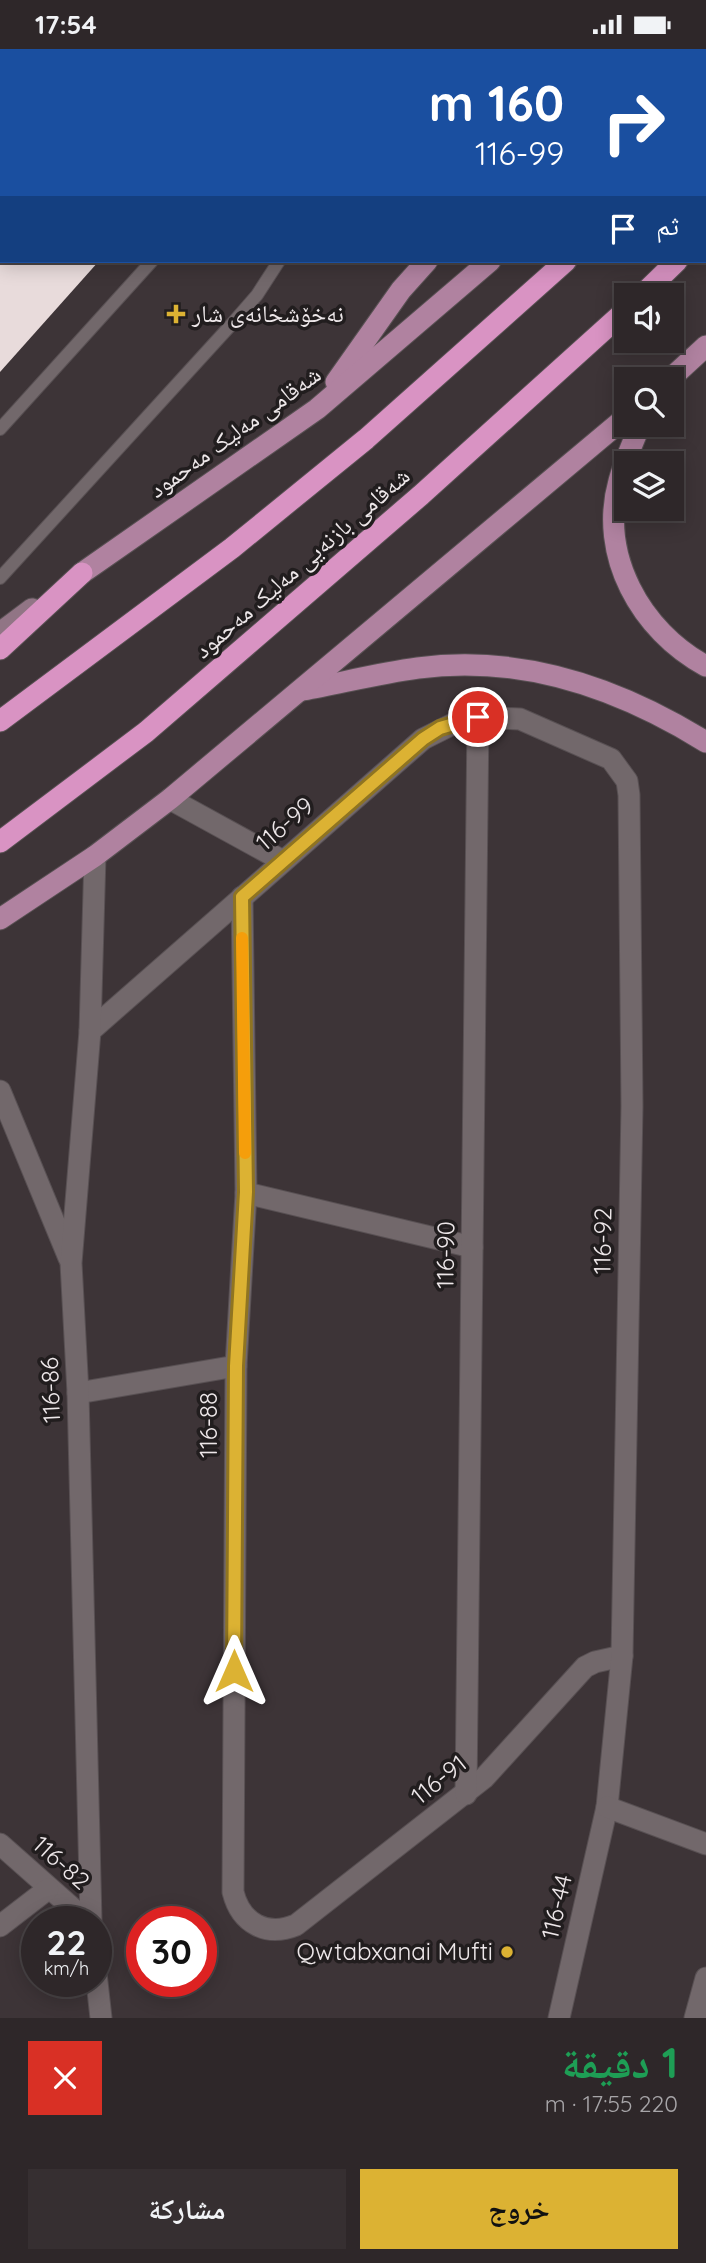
<!DOCTYPE html>
<html lang="ar">
<head>
<meta charset="utf-8">
<style>
  :root { --surface:#2e2729; --page:#362f31; --text:#f1f3f6; --muted:#a7a5a8; --line:#494446; --accent:#dcb233 }
  body { margin:0; font-family:Quicksand,"Noto Naskh Arabic",sans-serif; background:var(--page); color:var(--text); direction:rtl; height:100vh; display:flex; flex-direction:column; font-size:26px; white-space:nowrap }
  * { box-sizing:border-box; margin:0 }
  p { font-size:23px; color:var(--muted) }
  .icon { flex:none; width:38px; height:38px; fill:none; stroke:currentColor; stroke-width:2; stroke-linecap:round; stroke-linejoin:round }
  .map { position:relative; height:1969px; overflow:hidden; direction:ltr }
  .sheet { display:flex; flex-direction:column; background:var(--surface); flex:1 }
  .sheet>* { flex:none }
  .hud { position:absolute; left:0px; top:0px; width:707px; height:214px; box-shadow:0 4px 18px #0003,0 0 0 2px var(--line); direction:rtl; background:#1a4fa0; color:#fff; overflow:hidden }
  .tools { position:absolute; left:614px; top:234px; display:grid; gap:14px }
  .tools a { display:grid; place-items:center; width:70px; height:70px; border-radius:0px; background:var(--surface); box-shadow:0 4px 18px #0003,0 0 0 2px var(--line); font-size:35px }
  .speed { position:absolute; left:21px; top:1857px; display:flex; gap:14px; font-size:35px; font-weight:700; text-align:center }
  .speed>* { display:grid; place-content:center; width:91px; height:91px; border-radius:50%; background:var(--surface); box-shadow:0 4px 18px #0003,0 0 0 2px var(--line); line-height:1 }
  .speed small { font-size:18px; font-weight:400 }
  .speed .limit { border:10px solid #d22; background:#fff; color:#111 }
  .pin { position:absolute; display:grid; place-items:center; width:60px; height:60px; color:#fff; margin:-30px; border:4px solid #fff; border-radius:50%; box-shadow:0 2px 7px #0007 }
  .me { position:absolute; width:77px; margin:-38px; rotate:0deg; stroke-linejoin:round; filter:drop-shadow(0 0 5px #0008) }
  .turn { display:flex; align-items:center; gap:24px; height:147px; padding:0 28px; font-size:32px }
  .turn .icon { width:91px; height:91px; stroke-width:2.5 }
  .turn b { display:block; font-size:49px; line-height:60px }
  .then { display:flex; align-items:center; height:66px; padding:0 28px; background:#0003; gap:14px; font-size:26px }
  .round { display:grid; place-items:center; flex:none; width:74px; height:74px; border-radius:0px; background:var(--page) }
  .summary { display:flex; align-items:center; justify-content:space-between; height:119px; padding:0 28px }
  h1 { font-size:42px; font-weight:700; line-height:52px; color:#1e9e55 }
  .primary-button { display:flex; gap:14px; margin-top:auto; padding:14px 28px }
  .primary-button a { flex:1; height:80px; border-radius:0px; background:var(--accent); color:#111; font-size:28px; font-weight:700; line-height:80px; text-align:center }
  .primary-button a+a { background:var(--page); color:var(--text) }
  .status { display:flex; justify-content:space-between; align-items:center; height:49px; padding:0 35px; background:var(--surface); direction:ltr }
  .status svg { height:19px; fill:currentColor }
  .map>svg:first-child { display:block }
  .building { fill:#e8dbdb }
  .lines { fill:none; stroke-linecap:round; stroke-linejoin:round }
  .lane-casing { stroke:#585053; stroke-width:14 }
  .street-casing { stroke:#585053; stroke-width:23 }
  .secondary-casing { stroke:#585053; stroke-width:23 }
  .primary-casing { stroke:#585053; stroke-width:23 }
  .highway-casing { stroke:#585053; stroke-width:23 }
  .lane { stroke:#72686b; stroke-width:12 }
  .street { stroke:#72686b; stroke-width:21 }
  .secondary { stroke:#917585; stroke-width:21 }
  .primary { stroke:#b082a0; stroke-width:21 }
  .highway { stroke:#d993c3; stroke-width:21 }
  .route-casing { stroke:#8f7421; stroke-width:18 }
  .route { stroke:#dcb233; stroke-width:12 }
  .slow { stroke:#f59e0b; stroke-width:12 }
  .poi-dot { fill:#dcb233; stroke:#211d1e; stroke-width:2.5 }
  .labels { text-anchor:middle; stroke-width:7; stroke-linejoin:round; paint-order:stroke }
  .poi-label { font-size:24px; fill:#ede7e9; stroke:#211d1e; text-anchor:start }
  .street-label { font-size:24px; fill:#ede7e9; stroke:#211d1e }
</style>
</head>
<body>
<div class="status"><b>17:54</b><svg viewBox="0 0 49 12"><path d="M0 12V9h3v3zM5 12V6h3v6zM10 12V3h3v9zM15 12V0h3v12zM26 1h20v11H26zM47 4h2v5h-2z"/></svg></div>
<div class="map">
<svg width="706" height="1969" viewBox="0 0 706 1969">
  <rect width="100%" height="100%" fill="#3d3437"/>
  <!-- building -->
  <polygon class="building" points="0,212 99,212 0,323"/>
  <g class="lines">
    <defs>
      <g id="lane">
        <polyline points="81,0 83,2"/>
        <polyline points="177,0 178,2"/>
        <polyline points="347,2 349,0"/>
        <polyline points="409,2 411,0"/>
        <polyline points="0,380 152,212"/>
        <polyline points="0,529 230,277 257,246 279,212"/>
      </g>
      <g id="street">
        <polyline points="170,750 283,812"/>
        <path d="M 242,848 L 246,1144 L 236,1317 L 233,1843 C 241,1875 267,1888 296,1876 L 484,1729 L 585,1618 L 595,1613 L 622,1607"/>
        <polyline points="90,982 423,690 459,672 478,668 520,670 611,710 627,732 629,746 632,1057 622,1607 607,1758 559,1969"/>
        <polyline points="0,1042 69,1209"/>
        <polyline points="246,1144 472,1198"/>
        <polyline points="78,1344 236,1317"/>
        <polyline points="466,1745 478,668"/>
        <polyline points="607,1758 706,1795"/>
        <polyline points="0,1795 87,1872"/>
        <polyline points="91,1872 78,1344 71,1214 90,982 95,807"/>
        <polyline points="0,1877 48,1840"/>
        <polyline points="96,1924 101,1969"/>
        <polyline points="695,1969 706,1929"/>
      </g>
      <polyline id="secondary" points="0,584 32,560"/>
      <g id="primary">
        <polyline points="561,0 562,2"/>
        <polyline points="705,14 706,13"/>
        <polyline points="669,331 706,297"/>
        <polyline points="336,333 401,241 427,212"/>
        <path d="M 640,376 C 633,394 624,413 619,432 C 598,506 641,582 706,617"/>
        <polyline points="82,524 317,360 490,212"/>
        <path d="M 303,641 C 341,634 380,624 418,619 C 522,605 619,639 706,693"/>
        <polyline points="0,870 95,807 170,750 626,368"/>
      </g>
      <g id="highway">
        <polyline points="705,92 706,91"/>
        <polyline points="705,185 706,184"/>
        <polyline points="641,247 677,212"/>
        <polyline points="0,600 82,524"/>
        <polyline points="0,672 232,499 366,390 566,212"/>
        <polyline points="0,793 146,683 421,446 626,261"/>
      </g>
    </defs>
    <!-- lane casing -->
    <use href="#lane" class="lane-casing"/>
    <!-- street casing -->
    <use href="#street" class="street-casing"/>
    <!-- secondary casing -->
    <use href="#secondary" class="secondary-casing"/>
    <!-- primary casing -->
    <use href="#primary" class="primary-casing"/>
    <!-- highway casing -->
    <use href="#highway" class="highway-casing"/>
    <!-- lane -->
    <use href="#lane" class="lane"/>
    <!-- street -->
    <use href="#street" class="street"/>
    <!-- secondary -->
    <use href="#secondary" class="secondary"/>
    <!-- primary -->
    <use href="#primary" class="primary"/>
    <!-- highway -->
    <use href="#highway" class="highway"/>
  </g>
  <g class="lines">
    <defs>
      <polyline id="route" points="234,1622 236,1317 246,1143 242,848 423,690 440,679 478,668"/>
    </defs>
    <!-- route casing -->
    <use href="#route" class="route-casing"/>
    <!-- route -->
    <use href="#route" class="route"/>
    <!-- slow -->
    <polyline class="slow" points="242,889 245,1104"/>
  </g>
  <!-- markers -->
  <g class="poi-dot">
    <path d="M172.5 254.5h7v7h7v7h-7v7h-7v-7h-7v-7h7z"/>
    <circle cx="507" cy="1903" r="7"/>
  </g>
  <g class="labels">
    <!-- poi labels -->
    <g class="poi-label">
      <text x="192" y="273">نەخۆشخانەی شار</text>
      <text x="493" y="1911" text-anchor="end">Qwtabxanai Mufti</text>
    </g>
    <!-- street labels -->
    <g class="street-label">
      <text transform="translate(235 383) rotate(-36)" y="8">شەقامی مەلیک مەحمود</text>
      <text transform="translate(302 514) rotate(-41)" y="8">شەقامی بازنەیی مەلیک مەحمود</text>
      <text transform="translate(285 775) rotate(-41)" y="8">116-99</text>
      <text transform="translate(603 1192) rotate(-89)" y="8">116-92</text>
      <text transform="translate(446 1206) rotate(-89)" y="8">116-90</text>
      <text transform="translate(51 1341) rotate(-92)" y="8">116-86</text>
      <text transform="translate(209 1376) rotate(-90)" y="8">116-88</text>
      <text transform="translate(439 1731) rotate(-39)" y="8">116-91</text>
      <text transform="translate(61 1814) rotate(42)" y="8">116-82</text>
      <text transform="translate(557 1858) rotate(-77)" y="8">116-44</text>
    </g>
  </g>
</svg>
<div class="tools">
<a><svg class="icon" aria-label="sound" viewBox="0 0 24 24"><path d="M4 9h4l5-4v14l-5-4H4zM17 9q2 3 0 6"/></svg></a>
<a><svg class="icon" aria-label="search" viewBox="0 0 24 24"><circle cx="10" cy="10" r="6"/><path d="M15 15l6 6"/></svg></a>
<a><svg class="icon" aria-label="layers" viewBox="0 0 24 24"><path d="M12 4l9 5-9 5-9-5zM3 14l9 5 9-5"/></svg></a>
</div>
<div class="speed"><div>22<small>km/h</small></div><div class="limit">30</div></div>
<div class="pin" style="left:478px;top:668px;background:#d93025"><svg class="icon" aria-label="arrive" viewBox="0 0 24 24"><path d="M6 21V4h12l-3 4 3 4H6"/></svg></div>
<svg class="me" style="left:234px;top:1622px" viewBox="-20 -20 40 40"><path d="M0-17L14 15 0 8-14 15z" fill="#dcb233" stroke="#fff" stroke-width="4"/></svg>
<div class="hud">
<div class="turn"><svg class="icon" aria-label="right" viewBox="0 0 24 24"><path d="M7 20v-9h11M14 6l5 5-5 5"/></svg><div><b>160 m</b>116-99</div></div>
<div class="then">ثم<svg class="icon" aria-label="arrive" viewBox="0 0 24 24"><path d="M6 21V4h12l-3 4 3 4H6"/></svg></div>
</div>
</div>
<section class="sheet">
<div class="summary"><div><h1>1 دقيقة</h1><p>220 m · 17:55</p></div><a class="round" style="background:#d93025;color:#fff"><svg class="icon" aria-label="close" viewBox="0 0 24 24"><path d="M6 6l12 12M18 6L6 18"/></svg></a></div>
<div class="primary-button"><a>خروج</a><a>مشاركة</a></div>
</section>
</body>
</html>
